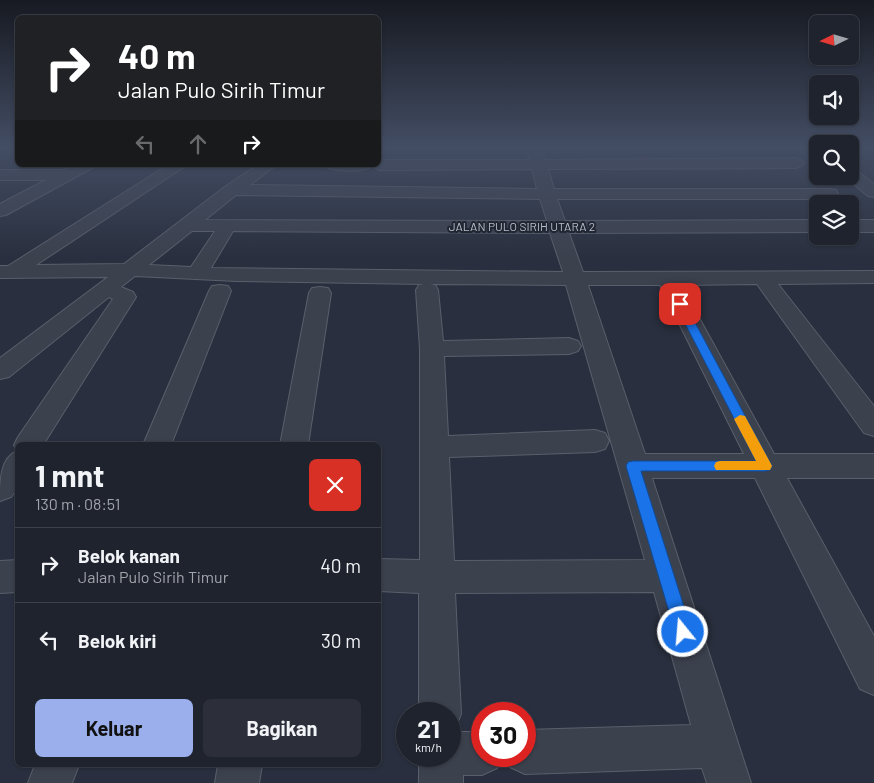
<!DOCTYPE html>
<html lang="id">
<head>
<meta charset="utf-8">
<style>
  :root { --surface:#1f232e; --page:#2c2f3a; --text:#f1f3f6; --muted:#a1a4aa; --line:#3c404a; --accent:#9aafec }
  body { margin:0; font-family:Barlow,sans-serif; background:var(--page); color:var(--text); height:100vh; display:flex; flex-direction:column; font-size:19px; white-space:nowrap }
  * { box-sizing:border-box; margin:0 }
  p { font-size:16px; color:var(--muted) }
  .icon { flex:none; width:28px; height:28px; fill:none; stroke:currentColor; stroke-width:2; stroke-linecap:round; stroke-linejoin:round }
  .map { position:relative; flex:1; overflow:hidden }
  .side { position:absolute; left:15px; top:442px; width:366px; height:325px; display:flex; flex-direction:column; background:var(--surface); border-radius:8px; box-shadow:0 1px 4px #0004,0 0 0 1px var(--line) }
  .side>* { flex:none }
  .top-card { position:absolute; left:15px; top:15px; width:366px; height:152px; border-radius:8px; box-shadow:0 1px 4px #0004,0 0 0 1px var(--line); background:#202124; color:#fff; overflow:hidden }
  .needle { width:32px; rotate:265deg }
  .buttons { position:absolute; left:809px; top:15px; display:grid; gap:10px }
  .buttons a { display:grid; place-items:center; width:50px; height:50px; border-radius:8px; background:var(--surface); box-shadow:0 1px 4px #0004,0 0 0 1px var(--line); font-size:25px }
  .speed { position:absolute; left:396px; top:702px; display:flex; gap:10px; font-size:25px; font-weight:700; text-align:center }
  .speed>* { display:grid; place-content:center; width:65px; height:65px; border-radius:50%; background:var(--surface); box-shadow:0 1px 4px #0004,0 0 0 1px var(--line); line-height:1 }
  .speed small { font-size:12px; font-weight:400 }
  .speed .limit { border:8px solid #d22; background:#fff; color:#111 }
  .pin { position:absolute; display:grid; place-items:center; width:42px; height:42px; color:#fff; margin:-21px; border-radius:10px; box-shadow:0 2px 8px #0006 }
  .me { position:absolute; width:55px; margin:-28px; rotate:343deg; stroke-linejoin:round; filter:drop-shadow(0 0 4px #0008) }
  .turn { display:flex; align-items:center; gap:18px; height:105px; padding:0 20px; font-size:22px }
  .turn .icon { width:65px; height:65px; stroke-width:2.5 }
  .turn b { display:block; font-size:35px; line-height:42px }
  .lanes { display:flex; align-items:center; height:48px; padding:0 20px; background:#0003; justify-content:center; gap:25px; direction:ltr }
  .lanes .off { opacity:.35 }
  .round { display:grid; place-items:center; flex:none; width:52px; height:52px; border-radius:8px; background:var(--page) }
  .headline { display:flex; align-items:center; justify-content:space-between; height:85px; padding:0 20px }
  h1 { font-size:30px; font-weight:700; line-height:38px }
  .action { display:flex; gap:10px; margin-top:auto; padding:10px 20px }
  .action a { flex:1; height:58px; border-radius:8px; background:var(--accent); color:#111; font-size:20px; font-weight:700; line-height:58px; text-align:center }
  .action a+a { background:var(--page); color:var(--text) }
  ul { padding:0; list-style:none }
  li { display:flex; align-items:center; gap:15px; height:75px; padding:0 20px; border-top:1px solid var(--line) }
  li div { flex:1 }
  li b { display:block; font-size:19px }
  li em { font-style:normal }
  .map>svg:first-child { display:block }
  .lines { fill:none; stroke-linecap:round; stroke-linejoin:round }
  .minor-casing { stroke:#5a5f6b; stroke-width:2 }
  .minor { fill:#3c414e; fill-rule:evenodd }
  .route { fill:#1a73e8; stroke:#114b97 }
  .slow { fill:#f59e0b }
  .labels { text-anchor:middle; stroke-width:4; stroke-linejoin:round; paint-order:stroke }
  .far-street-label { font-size:12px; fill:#b9bdc8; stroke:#212633 }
</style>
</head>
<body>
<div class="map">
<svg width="874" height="783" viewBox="0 0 874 783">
  <rect width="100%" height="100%" fill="#292f3e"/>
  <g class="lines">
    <defs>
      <g id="minor">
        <path d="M 527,148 L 541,148 L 545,160 L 796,158 L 801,160 L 804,163 L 801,166 L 796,168 L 548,169 L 554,189 L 830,189 L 836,190 L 838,194 L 836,198 L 830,199 L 557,199 L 565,221 L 818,220 L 818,232 L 569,233 L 583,272 L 874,271 L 874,283 L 778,284 L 874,406 L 874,436 L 864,433 L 757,284 L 681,285 L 774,454 L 874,454 L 874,478 L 787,478 L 874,636 L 874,695 L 860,689 L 755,478 L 652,478 L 751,783 L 707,783 L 702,768 L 525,774 L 510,767 L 505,756 L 525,756 L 525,730 L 691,725 L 654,592 L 455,593 L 461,714 L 455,729 L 450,731 L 450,714 L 419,714 L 419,593 L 379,591 L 379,559 L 420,560 L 420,349 L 416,290 L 419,285 L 424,284 L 236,281 L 135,276 L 121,287 L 133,292 L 136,297 L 43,445 L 18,445 L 18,487 L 11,497 L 0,501 C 0,481 0,458 17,451 L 14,445 L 18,437 L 113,299 L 109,297 L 9,377 L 0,379 L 0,358 L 108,277 L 0,278 L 0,266 L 8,266 L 168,165 L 187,165 L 36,265 L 124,264 L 226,186 L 258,165 L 276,165 L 250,185 L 537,189 L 532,169 L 379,170 L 372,166 C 363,173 339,171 328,168 L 326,165 L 379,165 L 379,160 L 530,160 ZM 236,195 L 540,199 L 547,221 L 205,220 ZM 192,231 L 215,231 L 191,267 L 149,265 ZM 233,231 L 550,233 L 563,272 L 211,268 ZM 430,284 L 566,285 L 645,560 L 454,561 L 449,457 L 595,452 L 605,449 L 609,441 L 605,433 L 595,430 L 448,436 L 444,356 L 569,354 L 578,351 L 581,346 L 578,341 L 569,338 L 443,341 L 438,290 L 435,285 ZM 588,285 L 660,285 L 744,454 L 645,454 Z"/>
        <polygon points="74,165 94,165 92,168 6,215 0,216 0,204 46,180 0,180 0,170 64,170"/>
        <polygon points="850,168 856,170 874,184 874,197 868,196 844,176 850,176"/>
        <rect x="850" y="220" width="24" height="12"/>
        <polygon points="220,285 228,286 231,291 171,445 143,445 209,291 212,286"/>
        <polygon points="320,287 328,288 331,293 308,445 280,445 309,293 312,288"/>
        <polygon points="18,560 18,592 0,593 0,561"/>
        <polygon points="450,732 482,732 482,756 502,756 497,768 482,775 463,775 463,783 419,783 419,756 450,756"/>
        <polygon points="35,765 79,765 72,783 28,783"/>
        <polygon points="218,765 262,765 259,783 215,783"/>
      </g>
    </defs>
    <!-- minor casing -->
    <use href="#minor" class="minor-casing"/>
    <!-- minor -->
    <use href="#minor" class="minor"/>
  </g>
  <!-- sky -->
  <linearGradient id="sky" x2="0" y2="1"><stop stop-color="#171a22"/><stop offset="0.57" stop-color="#434d63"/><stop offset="1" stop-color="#434d63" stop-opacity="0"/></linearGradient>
  <rect width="874" height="258" fill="url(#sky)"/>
  <!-- route -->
  <polygon class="route" points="680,301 685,304 772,466 770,470 765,471 641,471 692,632 689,638 683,641 678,638 675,632 626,466 628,462 633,461 756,461 675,304"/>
  <!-- slow -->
  <polygon class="slow" points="740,415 745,416 770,462 772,466 770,470 716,470 714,466 716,462 720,461 756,461 734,419"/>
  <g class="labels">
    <!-- far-street labels -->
    <g class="far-street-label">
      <text x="522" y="231">JALAN PULO SIRIH UTARA 2</text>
    </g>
  </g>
</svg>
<div class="buttons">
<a><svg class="needle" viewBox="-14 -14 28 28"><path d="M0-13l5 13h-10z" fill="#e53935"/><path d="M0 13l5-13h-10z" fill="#a1a4aa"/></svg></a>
<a><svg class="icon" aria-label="sound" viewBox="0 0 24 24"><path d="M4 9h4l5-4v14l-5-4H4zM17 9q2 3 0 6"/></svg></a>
<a><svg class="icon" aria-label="search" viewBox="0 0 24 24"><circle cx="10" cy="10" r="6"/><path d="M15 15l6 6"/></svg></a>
<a><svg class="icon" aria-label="layers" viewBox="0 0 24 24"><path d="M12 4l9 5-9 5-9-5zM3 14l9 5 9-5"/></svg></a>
</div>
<div class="speed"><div>21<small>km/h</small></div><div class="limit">30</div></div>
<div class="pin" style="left:680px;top:304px;background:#d93025"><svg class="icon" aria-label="arrive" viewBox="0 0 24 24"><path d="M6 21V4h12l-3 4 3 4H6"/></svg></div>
<svg class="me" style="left:683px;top:632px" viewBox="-20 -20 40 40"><circle r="17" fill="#1a73e8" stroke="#fff" stroke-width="3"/><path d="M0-11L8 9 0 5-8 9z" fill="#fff"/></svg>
<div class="top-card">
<div class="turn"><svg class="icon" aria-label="right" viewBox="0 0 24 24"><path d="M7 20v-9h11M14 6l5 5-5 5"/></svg><div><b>40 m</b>Jalan Pulo Sirih Timur</div></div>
<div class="lanes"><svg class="icon off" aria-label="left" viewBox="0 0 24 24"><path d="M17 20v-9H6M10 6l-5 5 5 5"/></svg><svg class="icon off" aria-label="ahead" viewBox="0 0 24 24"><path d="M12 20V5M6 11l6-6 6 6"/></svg><svg class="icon" aria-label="right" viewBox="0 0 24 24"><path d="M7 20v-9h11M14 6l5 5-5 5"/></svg></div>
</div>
<section class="side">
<div class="headline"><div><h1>1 mnt</h1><p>130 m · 08:51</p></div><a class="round" style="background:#d93025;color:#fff"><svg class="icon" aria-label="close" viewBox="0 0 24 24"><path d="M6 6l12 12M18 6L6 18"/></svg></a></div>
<ul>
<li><svg class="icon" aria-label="right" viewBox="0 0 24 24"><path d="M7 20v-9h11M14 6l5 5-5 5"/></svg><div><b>Belok kanan</b><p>Jalan Pulo Sirih Timur</p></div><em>40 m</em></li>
<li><svg class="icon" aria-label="left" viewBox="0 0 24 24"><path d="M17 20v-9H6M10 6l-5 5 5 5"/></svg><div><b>Belok kiri</b></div><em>30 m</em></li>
</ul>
<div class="action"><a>Keluar</a><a>Bagikan</a></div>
</section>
</div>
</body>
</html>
